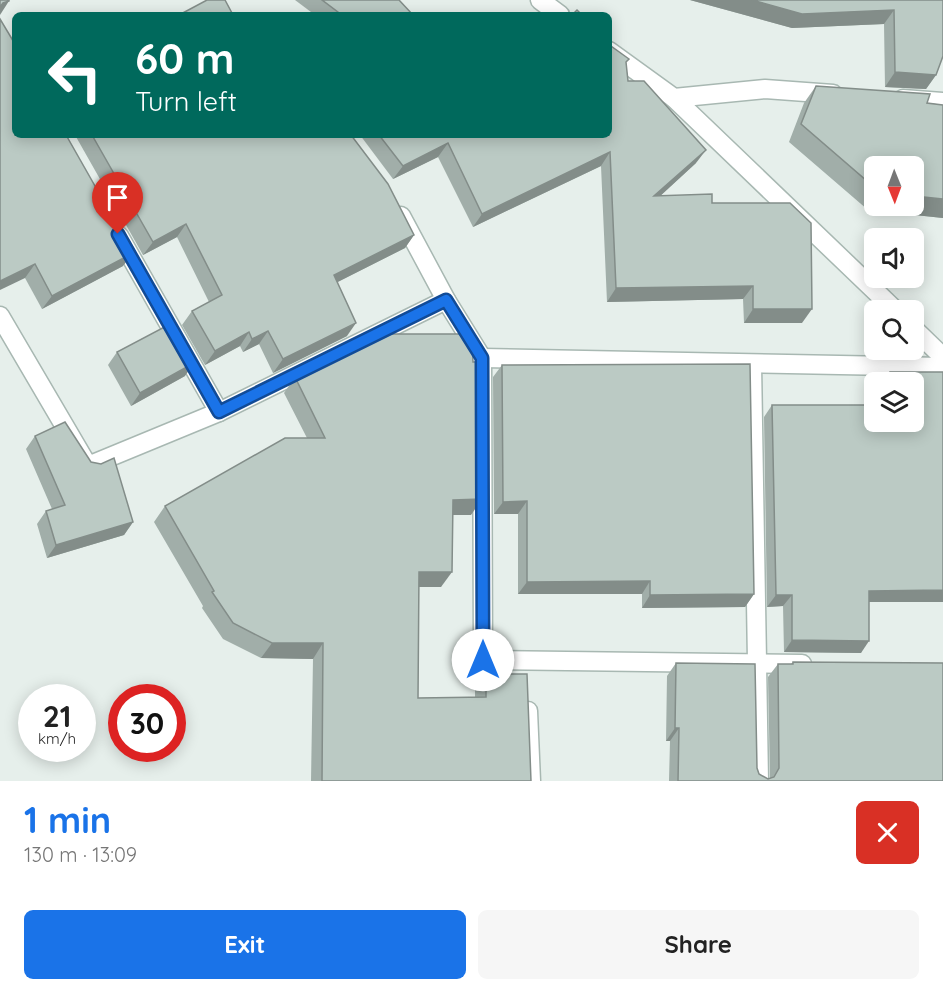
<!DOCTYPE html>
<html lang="en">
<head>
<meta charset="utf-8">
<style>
  :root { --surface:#fff; --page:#f6f6f6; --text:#222; --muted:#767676; --accent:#1a73e8 }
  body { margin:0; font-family:Quicksand,sans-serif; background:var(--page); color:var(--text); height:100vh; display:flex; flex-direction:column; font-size:22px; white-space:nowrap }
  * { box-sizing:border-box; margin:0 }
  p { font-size:20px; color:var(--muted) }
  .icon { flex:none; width:33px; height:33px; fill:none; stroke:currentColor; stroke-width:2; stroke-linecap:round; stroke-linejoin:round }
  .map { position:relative; height:781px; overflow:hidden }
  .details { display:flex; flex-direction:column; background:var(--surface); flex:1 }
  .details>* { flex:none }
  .guide { position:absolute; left:12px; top:12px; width:600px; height:126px; border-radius:9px; box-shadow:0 3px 15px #0003; background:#00695c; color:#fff; overflow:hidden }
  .needle { width:39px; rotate:179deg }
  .tools { position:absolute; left:864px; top:156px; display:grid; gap:12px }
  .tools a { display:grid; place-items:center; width:60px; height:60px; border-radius:9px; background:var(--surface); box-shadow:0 3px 15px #0003; font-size:30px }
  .speed { position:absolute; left:18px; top:684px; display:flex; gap:12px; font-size:30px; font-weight:700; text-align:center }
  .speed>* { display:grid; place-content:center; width:78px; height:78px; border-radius:50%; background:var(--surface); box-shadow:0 3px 15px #0003; line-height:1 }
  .speed small { font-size:15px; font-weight:400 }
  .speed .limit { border:9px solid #d22; background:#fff; color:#111 }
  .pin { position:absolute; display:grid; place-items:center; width:51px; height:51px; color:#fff; margin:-62px -26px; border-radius:50% 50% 50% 0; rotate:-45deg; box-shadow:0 0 6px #0007 }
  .pin .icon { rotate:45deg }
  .me { position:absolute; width:66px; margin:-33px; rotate:0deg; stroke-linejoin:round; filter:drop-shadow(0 0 4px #0008) }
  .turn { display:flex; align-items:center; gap:21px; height:126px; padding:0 24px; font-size:27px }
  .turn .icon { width:78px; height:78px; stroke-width:2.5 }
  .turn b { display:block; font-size:42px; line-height:51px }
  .round { display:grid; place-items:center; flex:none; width:63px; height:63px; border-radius:9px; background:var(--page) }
  .overview { display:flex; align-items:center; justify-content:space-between; height:102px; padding:0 24px }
  h1 { font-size:36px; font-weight:700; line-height:45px; color:var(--accent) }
  .primary-button { display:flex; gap:12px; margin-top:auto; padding:12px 24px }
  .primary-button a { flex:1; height:69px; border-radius:9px; background:var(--accent); color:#fff; font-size:24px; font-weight:700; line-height:69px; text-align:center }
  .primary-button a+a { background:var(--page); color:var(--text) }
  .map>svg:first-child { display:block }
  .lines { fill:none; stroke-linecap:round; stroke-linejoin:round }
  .minor-casing { stroke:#a8b8b2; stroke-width:21 }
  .minor { stroke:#fff; stroke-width:18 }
  .wall { fill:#a1aea9; fill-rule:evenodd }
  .shaded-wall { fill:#838d89 }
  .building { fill:#bbcac4; stroke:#838d89; stroke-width:1.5 }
  .route-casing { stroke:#114b97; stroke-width:15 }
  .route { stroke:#1a73e8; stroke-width:10 }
</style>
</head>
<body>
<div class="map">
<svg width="943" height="781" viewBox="0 0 943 781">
  <rect width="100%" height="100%" fill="#e6efeb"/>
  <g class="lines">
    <defs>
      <g id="minor">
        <polyline points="540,0 560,15"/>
        <polyline points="609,51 674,98 765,89 833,94"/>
        <polyline points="674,98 895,310"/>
        <polyline points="903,99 943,102"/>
        <polyline points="401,216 446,300 482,358 483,660 802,664"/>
        <polyline points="119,236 219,412"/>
        <polyline points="0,316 88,466 219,412 446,300"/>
        <polyline points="914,329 943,357"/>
        <polyline points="482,358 943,367"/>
        <polyline points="752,364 759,781"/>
        <polyline points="528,711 531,781"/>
      </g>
    </defs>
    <!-- minor casing -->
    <use href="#minor" class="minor-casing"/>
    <!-- minor -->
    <use href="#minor" class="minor"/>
  </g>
  <!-- wall -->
  <g class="wall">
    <polygon points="295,0 399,0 413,15 315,15"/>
    <polygon points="690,0 943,0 936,75 926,89 885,87 884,24 792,28"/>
    <polygon points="0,19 123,266 42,309 25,278"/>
    <polygon points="611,46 626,62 628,81 696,163 660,196 712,203 802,323 744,323 743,299 607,302 601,166 473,227 438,157 393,179 360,135 609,135"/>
    <path d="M 816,86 L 943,105 L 943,218 L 868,210 L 789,142 L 804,103 ZM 874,166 L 914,206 L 874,206 Z"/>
    <polygon points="75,135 351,135 414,235 405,248 337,282 347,336 273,373 259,344 243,352 240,346 205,365 182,325 192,311 209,302 177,237 143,255"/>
    <polygon points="117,352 185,376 131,406 108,365"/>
    <polygon points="502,365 754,594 745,607 642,608 642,594 518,594 518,514 494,514 493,377"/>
    <polygon points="890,372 943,372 943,602 869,602 861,653 784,652 783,606 767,607 764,417 772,405 874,422 914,382 883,382"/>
    <polygon points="295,377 471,515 453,515 441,587 419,587 418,698 475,697 475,690 486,674 531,781 311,781 313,659 261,658 223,639 202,608 203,606 154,522 165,506 307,438 284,393"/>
    <polygon points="35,436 91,462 133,522 124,535 47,558 37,524 46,511 52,509 26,449"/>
    <polygon points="793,662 943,781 669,781 670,741 666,741 667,676 676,663 757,768 759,774 768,779 770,778 768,677 778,664 791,664"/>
  </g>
  <!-- shaded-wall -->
  <g class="shaded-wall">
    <polygon points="690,0 752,0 894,10 884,24 792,28"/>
    <polygon points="9,1 0,15 0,7 3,3"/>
    <polygon points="895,72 936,75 926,89 885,87"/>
    <polygon points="448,143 438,157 393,179 403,166"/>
    <polygon points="706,150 696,163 645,210 654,196"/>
    <polygon points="610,152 601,166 473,227 482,214"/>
    <polygon points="914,196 943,199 943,218 868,210 874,201 874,206 914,206"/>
    <polygon points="186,224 177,237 143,255 153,242"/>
    <polygon points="414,235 405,248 324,289 334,275"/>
    <polygon points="133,253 123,266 42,309 52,296"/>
    <polygon points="35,264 25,278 0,290 0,281"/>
    <polygon points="753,286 743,299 607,302 616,288"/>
    <polygon points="753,309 812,309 802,323 744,323"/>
    <polygon points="356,323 347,336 273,373 283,359"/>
    <polygon points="268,331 259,344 243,352 252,339"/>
    <polygon points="249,332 240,346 205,365 215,351"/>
    <polygon points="194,363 185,376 131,406 140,393"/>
    <polygon points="482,499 471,515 442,515 453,500"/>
    <polygon points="527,501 518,514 494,514 503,502"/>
    <polygon points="133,522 124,535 47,558 56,545"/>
    <polygon points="419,572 452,572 441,587 408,587"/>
    <polygon points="650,581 642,594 518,594 527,582"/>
    <polygon points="943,590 943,602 861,602 869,591"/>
    <polygon points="754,594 745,607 642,608 650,595"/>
    <polygon points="776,595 792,595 783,606 767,607"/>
    <polygon points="792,640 869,641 861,653 784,652"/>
    <polygon points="272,643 323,643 313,659 261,658"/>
    <polygon points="675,728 679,728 670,741 666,741"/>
  </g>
  <!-- building -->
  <g class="building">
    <polygon points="0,0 9,0 9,1 3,3 0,7"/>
    <polygon points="207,0 225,0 233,15 179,15"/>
    <polygon points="322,0 399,0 413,15 342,15"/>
    <polygon points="752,0 943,0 943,56 936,75 895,72 894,10 802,14"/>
    <polygon points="577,10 582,15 572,15"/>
    <polygon points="0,19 15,44 15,135 66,135 133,253 52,296 35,264 0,281"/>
    <polygon points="609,41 611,46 629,59 626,62 628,81 644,81 706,150 654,196 712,194 712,203 790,203 811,223 812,309 753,309 753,286 616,288 610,152 482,214 448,143 403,166 379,135 609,135"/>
    <polygon points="816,86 930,94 927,103 943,105 943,199 914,196 914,166 874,166 874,187 801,124"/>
    <polygon points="92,135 351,135 388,184 414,235 334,275 356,323 283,359 268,331 252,339 249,332 215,351 192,311 222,295 186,224 153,242"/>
    <polygon points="172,323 194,363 140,393 117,352"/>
    <polygon points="381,334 472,334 473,362 482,362 482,499 453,500 452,572 419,572 418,698 486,697 486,674 527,674 531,781 322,781 323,643 272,643 233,623 212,592 214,591 165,506 285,438 325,438 295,377"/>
    <polygon points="750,364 754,594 650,595 650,581 527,582 527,501 503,502 502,365"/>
    <polygon points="890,372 943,372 943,590 869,591 869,641 792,640 792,595 776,595 772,405 874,405 874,422 914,422 914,382 890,382"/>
    <polygon points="65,422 91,462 101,464 114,458 133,522 56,545 46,511 65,505 35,436"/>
    <polygon points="793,662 943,663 943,781 678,781 679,728 675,728 676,663 755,664 757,768 759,774 768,779 774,777 779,768 778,664 793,664"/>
  </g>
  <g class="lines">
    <defs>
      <polyline id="route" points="118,234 219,412 446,300 482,358 483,660"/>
    </defs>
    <!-- route casing -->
    <use href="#route" class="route-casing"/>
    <!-- route -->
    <use href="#route" class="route"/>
  </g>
</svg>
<div class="tools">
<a><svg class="needle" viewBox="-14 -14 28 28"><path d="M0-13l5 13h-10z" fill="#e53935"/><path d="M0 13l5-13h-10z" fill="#767676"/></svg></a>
<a><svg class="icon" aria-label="sound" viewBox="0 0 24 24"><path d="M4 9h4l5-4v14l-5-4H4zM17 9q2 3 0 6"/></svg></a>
<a><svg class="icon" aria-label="search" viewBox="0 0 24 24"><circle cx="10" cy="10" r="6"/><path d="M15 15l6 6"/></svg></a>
<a><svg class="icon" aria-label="layers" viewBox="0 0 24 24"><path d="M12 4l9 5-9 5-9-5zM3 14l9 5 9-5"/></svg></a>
</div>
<div class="speed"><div>21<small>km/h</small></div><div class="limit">30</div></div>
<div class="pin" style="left:118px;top:234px;background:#d93025"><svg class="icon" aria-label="arrive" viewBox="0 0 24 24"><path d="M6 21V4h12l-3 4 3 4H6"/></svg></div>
<svg class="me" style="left:483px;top:660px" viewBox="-20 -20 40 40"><circle r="19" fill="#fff"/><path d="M0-13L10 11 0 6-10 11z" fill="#1a73e8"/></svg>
<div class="guide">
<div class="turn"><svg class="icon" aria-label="left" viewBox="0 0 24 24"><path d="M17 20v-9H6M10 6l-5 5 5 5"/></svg><div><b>60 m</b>Turn left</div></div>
</div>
</div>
<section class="details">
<div class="overview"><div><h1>1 min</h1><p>130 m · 13:09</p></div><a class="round" style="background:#d93025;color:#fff"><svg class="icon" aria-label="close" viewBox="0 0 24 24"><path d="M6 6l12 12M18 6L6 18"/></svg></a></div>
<div class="primary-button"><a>Exit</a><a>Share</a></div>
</section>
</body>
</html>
